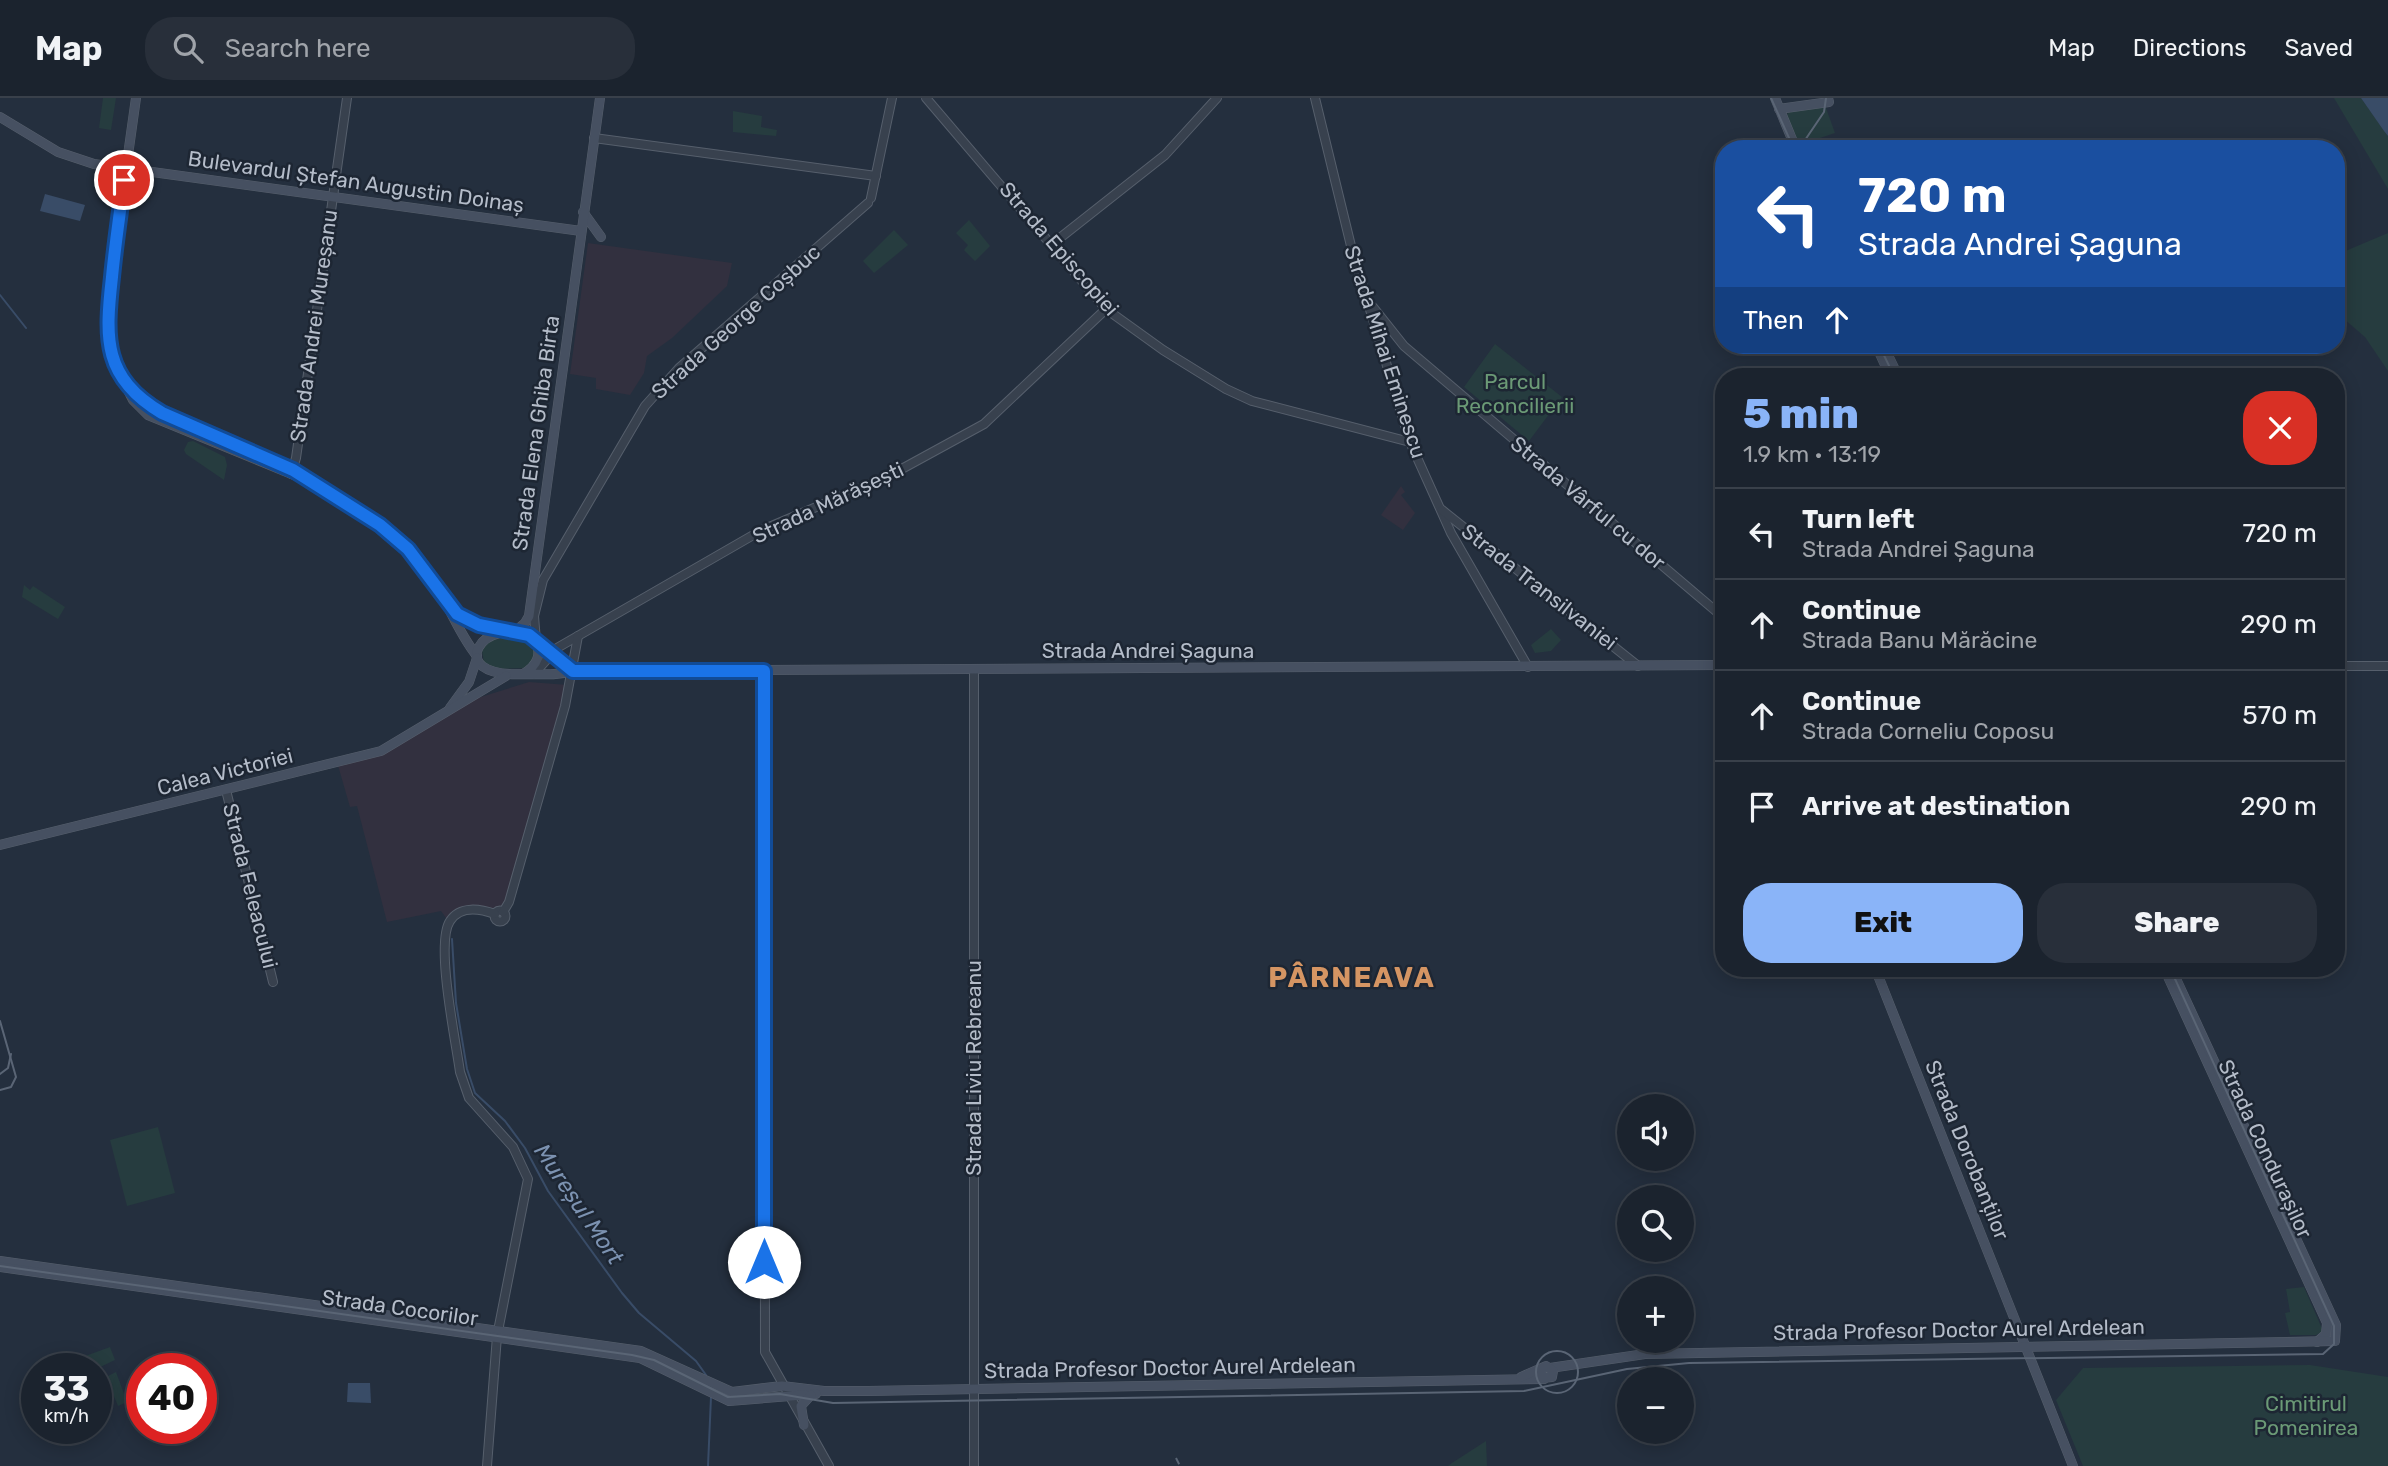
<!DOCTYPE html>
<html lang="en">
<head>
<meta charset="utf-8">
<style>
  :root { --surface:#1b232e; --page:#282f3a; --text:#f1f3f6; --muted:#a0a4aa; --line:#39404a; --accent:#8ab4f8 }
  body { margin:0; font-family:Rubik,sans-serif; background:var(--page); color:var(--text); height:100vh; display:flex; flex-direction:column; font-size:26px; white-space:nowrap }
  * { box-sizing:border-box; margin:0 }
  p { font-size:23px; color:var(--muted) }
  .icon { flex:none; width:38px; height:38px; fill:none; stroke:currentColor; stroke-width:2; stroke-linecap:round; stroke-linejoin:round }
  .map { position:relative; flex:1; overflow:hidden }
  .panel { position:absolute; left:1715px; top:270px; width:630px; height:609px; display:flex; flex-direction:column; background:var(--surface); border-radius:28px; box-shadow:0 4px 18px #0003,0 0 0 2px var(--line) }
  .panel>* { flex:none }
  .top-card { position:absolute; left:1715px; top:42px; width:630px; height:214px; border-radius:28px; box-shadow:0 4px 18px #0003,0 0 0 2px var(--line); background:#1a4fa0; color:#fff; overflow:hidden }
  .fabs { position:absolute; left:1617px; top:996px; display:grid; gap:14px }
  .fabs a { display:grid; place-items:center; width:77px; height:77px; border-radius:50%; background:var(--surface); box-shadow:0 4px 18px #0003,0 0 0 2px var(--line); font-size:35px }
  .speed { position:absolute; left:21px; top:1255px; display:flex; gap:14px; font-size:35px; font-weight:700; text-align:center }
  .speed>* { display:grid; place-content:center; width:91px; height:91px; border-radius:50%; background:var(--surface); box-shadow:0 4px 18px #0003,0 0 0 2px var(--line); line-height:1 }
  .speed small { font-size:18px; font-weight:400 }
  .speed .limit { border:10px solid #d22; background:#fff; color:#111 }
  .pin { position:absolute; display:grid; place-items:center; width:60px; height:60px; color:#fff; margin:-30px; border:4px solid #fff; border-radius:50%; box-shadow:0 2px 7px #0007 }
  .me { position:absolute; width:77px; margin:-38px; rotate:0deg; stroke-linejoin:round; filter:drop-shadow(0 0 5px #0008) }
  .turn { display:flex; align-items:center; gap:24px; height:147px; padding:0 28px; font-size:32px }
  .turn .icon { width:91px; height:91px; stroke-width:2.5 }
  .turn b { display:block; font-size:49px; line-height:60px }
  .then { display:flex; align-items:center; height:66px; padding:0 28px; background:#0003; gap:14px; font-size:26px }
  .round { display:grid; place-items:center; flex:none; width:74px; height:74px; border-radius:28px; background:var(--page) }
  .summary { display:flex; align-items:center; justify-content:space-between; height:119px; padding:0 28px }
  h1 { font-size:42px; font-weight:800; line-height:52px; color:var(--accent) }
  .primary-button { display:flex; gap:14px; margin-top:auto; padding:14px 28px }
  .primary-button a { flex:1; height:80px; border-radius:28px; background:var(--accent); color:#111; font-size:28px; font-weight:800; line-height:80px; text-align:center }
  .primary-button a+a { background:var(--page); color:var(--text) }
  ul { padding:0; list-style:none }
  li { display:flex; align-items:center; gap:21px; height:91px; padding:0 28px; border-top:2px solid var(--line) }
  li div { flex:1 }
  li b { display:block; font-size:26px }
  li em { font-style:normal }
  header { display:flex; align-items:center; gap:42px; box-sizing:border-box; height:98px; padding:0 35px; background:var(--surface); border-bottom:2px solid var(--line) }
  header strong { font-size:33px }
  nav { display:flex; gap:38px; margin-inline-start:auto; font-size:24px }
  .search { width:490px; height:63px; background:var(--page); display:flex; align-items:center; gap:18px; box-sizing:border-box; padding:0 24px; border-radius:28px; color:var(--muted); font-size:26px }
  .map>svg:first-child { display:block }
  .medical { fill:#32303f }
  .green { fill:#263c3f }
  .water { fill:#394c67 }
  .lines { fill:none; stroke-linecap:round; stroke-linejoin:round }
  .stream { stroke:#394c67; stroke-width:2 }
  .tertiary-casing { stroke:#565f6c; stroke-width:10 }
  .secondary-casing { stroke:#565f6c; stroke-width:10 }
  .tertiary { stroke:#38414e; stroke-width:8 }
  .secondary { stroke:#465061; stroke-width:9 }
  .tram { stroke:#5a6575; stroke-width:2 }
  .rail { stroke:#5a6575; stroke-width:2; stroke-dasharray:7 7; stroke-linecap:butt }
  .route-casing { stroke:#114b97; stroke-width:18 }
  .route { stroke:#1a73e8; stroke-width:12 }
  .labels { text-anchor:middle; stroke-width:5; stroke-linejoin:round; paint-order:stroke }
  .street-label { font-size:21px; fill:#b4bcc9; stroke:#1d2633 }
  .park-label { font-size:21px; fill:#6b9a76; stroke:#1d2633 }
  .water-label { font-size:23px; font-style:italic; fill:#7c92b1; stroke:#1d2633 }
  .district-label { font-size:28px; font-weight:bold; letter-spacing:2px; fill:#d59563; stroke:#1d2633 }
</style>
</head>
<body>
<header>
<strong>Map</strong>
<div class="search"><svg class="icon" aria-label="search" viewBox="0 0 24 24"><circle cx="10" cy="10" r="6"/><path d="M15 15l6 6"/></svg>Search here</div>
<nav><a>Map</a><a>Directions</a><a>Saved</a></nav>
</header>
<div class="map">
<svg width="2388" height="1368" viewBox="0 0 2388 1368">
  <rect width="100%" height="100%" fill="#242f3e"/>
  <!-- medical -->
  <g class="medical">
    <polygon points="588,145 732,165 727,188 672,240 647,258 644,275 630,297 596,291 596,280 570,276"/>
    <polygon points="1401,388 1405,394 1401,397 1415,415 1403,432 1381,417"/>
    <polygon points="529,584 568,587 503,814 467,812 449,824 441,813 387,824 357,708 350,709 337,664 371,656 468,603"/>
  </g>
  <!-- green -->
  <g class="green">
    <polygon points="103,0 116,0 111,32 99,30"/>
    <polygon points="2334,0 2361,0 2388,38 2388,91"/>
    <polygon points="1822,9 1826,10 1835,35 1799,47 1785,19 1789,14"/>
    <polygon points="733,13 762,18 761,29 777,32 776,38 733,34"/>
    <polygon points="969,122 990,148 975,163 964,152 968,147 956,135"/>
    <polygon points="894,132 908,147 874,175 863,163"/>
    <polygon points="2388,135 2388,273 2365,239 2336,214 2336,157"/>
    <polygon points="1495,246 1562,299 1529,343 1464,289"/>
    <polygon points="193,343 225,359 227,367 224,382 186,356 184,352 188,344"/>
    <polygon points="24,487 30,492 33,488 65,509 58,521 22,499"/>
    <polygon points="1551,531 1561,542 1551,553 1535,555 1531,547"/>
    <polygon points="519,539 534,547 534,561 525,570 494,571 484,564 482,553 489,541"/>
    <polygon points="158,1029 175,1095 127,1108 110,1042"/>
    <polygon points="2304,1189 2323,1233 2316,1237 2290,1237 2285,1215 2290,1214 2286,1191"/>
    <polygon points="110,1249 115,1262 96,1271 81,1270 77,1261"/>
    <polygon points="2310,1267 2388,1279 2388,1368 2083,1368 2056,1302 2083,1270"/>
    <polygon points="116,1274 127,1304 118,1308 106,1279"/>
    <polygon points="1486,1343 1487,1368 1448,1368 1452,1365"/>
  </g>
  <!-- water -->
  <g class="water">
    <polygon points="2361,0 2388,0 2388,38 2384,33"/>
    <polygon points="45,96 85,107 80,123 40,113"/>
    <polygon points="348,1285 370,1285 371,1305 347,1304"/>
  </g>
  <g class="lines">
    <!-- stream -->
    <g class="stream">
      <polyline points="0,197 26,230"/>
      <polyline points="452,841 456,905 467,971 475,995 505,1023 525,1050 548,1093 622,1195 639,1215 696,1263 706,1277"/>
      <polyline points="708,1368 711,1299"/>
    </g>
    <defs>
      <g id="tertiary">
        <polyline points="926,0 1106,211 1163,252 1226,291 1252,303 1410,344"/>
        <polyline points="1315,0 1352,152 1410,344 1451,435 1528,569"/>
        <polyline points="594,40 876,78"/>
        <polyline points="871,100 892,0"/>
        <polyline points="1051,147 1165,57 1217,0"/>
        <polyline points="1373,209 1404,248 1724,520"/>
        <polyline points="291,376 296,360 347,0"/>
        <polyline points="1442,412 1638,568"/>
        <polyline points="536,543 534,518 543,482 645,308 679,270 868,105"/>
        <polyline points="2336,568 2388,568"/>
        <polyline points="974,571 974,1368"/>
        <polyline points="764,573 765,1254 829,1368"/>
        <polyline points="534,576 557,550 762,432 887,379 984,326 1106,211"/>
        <polyline points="226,692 273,884"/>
        <circle cx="500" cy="818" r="5.5"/>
        <polyline points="503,814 509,804 565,608 578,538"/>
        <path d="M 487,1368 L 497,1238 L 528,1081 L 513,1049 L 469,1000 L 460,974 C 456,944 435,845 450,823 C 460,807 481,811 495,816"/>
      </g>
      <g id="secondary">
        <polyline points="136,0 114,157 107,232 116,269 133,302 148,317 304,381"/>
        <polyline points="1775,0 1796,51"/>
        <polyline points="1779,11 1829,4 1828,0"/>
        <polyline points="0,19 58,54 94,66 581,133"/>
        <polyline points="583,114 601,139"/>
        <polyline points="1876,247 1890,278"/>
        <polyline points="1883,247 1898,278"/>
        <polyline points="128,288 162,315 215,338"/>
        <path d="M 300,378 C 337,407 382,423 415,458 C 443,487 452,527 477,558"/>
        <polyline points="452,512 465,522 507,533"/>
        <polyline points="513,535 525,525 529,518 600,0"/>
        <polyline points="536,544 573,573"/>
        <path d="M 523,576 C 537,568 544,555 533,540 C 484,514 440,580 523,576 C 540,576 556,578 573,573 L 1724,567"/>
        <polyline points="450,610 469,584 477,560"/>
        <polyline points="0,747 381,653 506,578"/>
        <polyline points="1875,870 2073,1368"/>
        <polyline points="2164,870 2327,1225 2326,1236 2317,1244"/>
        <polyline points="0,1163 641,1253 732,1294 782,1288 824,1293 868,1293 1544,1281"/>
        <polyline points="0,1169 640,1260 729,1303 816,1296"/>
        <polyline points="1550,1270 1645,1256 2335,1243 2336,1227 2171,870"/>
        <polyline points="1521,1279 1546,1268 1553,1273 1552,1279 1542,1280 1541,1272"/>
        <polyline points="804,1327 801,1308 811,1297"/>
      </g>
    </defs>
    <!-- tertiary casing -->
    <use href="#tertiary" class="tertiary-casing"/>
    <!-- secondary casing -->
    <use href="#secondary" class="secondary-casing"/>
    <!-- tertiary -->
    <use href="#tertiary" class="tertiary"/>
    <!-- secondary -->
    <use href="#secondary" class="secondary"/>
    <!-- tram -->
    <g class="tram">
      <polyline points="1771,0 1794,51"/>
      <polyline points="1799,51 1824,14 1826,0"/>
      <polyline points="1879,247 1894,278"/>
      <polyline points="0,923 16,979 11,989 0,992"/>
      <polyline points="0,976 8,970 11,956"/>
      <polyline points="0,1168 632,1257 654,1262 728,1299 780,1296 833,1305 1524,1293 1627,1271 1689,1265 2323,1256 2334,1246 2334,1228 2170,870"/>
      <circle cx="1557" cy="1274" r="21"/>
    </g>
    <!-- rail -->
    <polyline class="rail" points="1176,1360 1180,1368"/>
  </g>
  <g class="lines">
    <defs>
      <path id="route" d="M 124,82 C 120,115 115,147 112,179 C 105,241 103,280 162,315 L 293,372 L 380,427 L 408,451 L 457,516 L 479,527 L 529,537 L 573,573 L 764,573 L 764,1164"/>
    </defs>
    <!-- route casing -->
    <use href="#route" class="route-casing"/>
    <!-- route -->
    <use href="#route" class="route"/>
  </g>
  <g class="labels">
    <!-- street labels -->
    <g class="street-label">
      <text transform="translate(356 84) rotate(8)" y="7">Bulevardul Ștefan Augustin Doinaș</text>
      <text transform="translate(1059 151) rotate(49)" y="7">Strada Episcopiei</text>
      <text transform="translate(736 224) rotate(-42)" y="7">Strada George Coșbuc</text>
      <text transform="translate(314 228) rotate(-82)" y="7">Strada Andrei Mureșanu</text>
      <text transform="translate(1385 254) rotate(72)" y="7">Strada Mihai Eminescu</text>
      <text transform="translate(536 335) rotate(-82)" y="7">Strada Elena Ghiba Birta</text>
      <text transform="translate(828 405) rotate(-25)" y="7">Strada Mărășești</text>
      <text transform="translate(1588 405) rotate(40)" y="7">Strada Vârful cu dor</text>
      <text transform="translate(1539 489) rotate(38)" y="7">Strada Transilvaniei</text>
      <text x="1148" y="560">Strada Andrei Șaguna</text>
      <text transform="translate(225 674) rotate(-14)" y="7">Calea Victoriei</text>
      <text transform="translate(250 788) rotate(76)" y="7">Strada Feleacului</text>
      <text transform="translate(974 970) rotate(-90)" y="7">Strada Liviu Rebreanu</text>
      <text transform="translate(2265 1051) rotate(65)" y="7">Strada Condurașilor</text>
      <text transform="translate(1967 1052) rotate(68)" y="7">Strada Dorobanților</text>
      <text transform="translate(400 1210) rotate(8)" y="7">Strada Cocorilor</text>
      <text transform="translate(1959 1232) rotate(-1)" y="7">Strada Profesor Doctor Aurel Ardelean</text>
      <text transform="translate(1170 1270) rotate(-1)" y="7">Strada Profesor Doctor Aurel Ardelean</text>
    </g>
    <!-- park labels -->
    <g class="park-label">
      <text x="1515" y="291">Parcul<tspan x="1515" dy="24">Reconcilierii</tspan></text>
      <text x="2306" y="1313">Cimitirul<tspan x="2306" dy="24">Pomenirea</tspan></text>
    </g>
    <!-- water labels -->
    <g class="water-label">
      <text transform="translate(579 1106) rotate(56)" y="8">Mureșul Mort</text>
    </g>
    <!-- district labels -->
    <g class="district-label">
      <text x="1352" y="889">PÂRNEAVA</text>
    </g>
  </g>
</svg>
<div class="fabs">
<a><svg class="icon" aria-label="sound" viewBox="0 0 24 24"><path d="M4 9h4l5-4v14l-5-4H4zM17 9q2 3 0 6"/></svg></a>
<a><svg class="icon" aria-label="search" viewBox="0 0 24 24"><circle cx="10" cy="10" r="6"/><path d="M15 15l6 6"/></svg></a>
<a>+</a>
<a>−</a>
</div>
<div class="speed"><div>33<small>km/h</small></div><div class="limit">40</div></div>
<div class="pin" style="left:124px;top:82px;background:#d93025"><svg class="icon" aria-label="arrive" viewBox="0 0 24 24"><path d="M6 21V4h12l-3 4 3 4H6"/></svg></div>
<svg class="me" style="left:764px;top:1164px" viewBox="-20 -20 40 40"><circle r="19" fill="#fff"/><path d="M0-13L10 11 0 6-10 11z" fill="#1a73e8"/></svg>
<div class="top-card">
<div class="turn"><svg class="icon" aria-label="left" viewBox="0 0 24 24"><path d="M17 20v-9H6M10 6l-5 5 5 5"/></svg><div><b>720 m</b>Strada Andrei Șaguna</div></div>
<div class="then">Then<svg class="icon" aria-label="ahead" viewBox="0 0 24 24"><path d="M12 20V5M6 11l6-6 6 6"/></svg></div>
</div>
<section class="panel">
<div class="summary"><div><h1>5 min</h1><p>1.9 km · 13:19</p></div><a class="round" style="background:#d93025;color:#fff"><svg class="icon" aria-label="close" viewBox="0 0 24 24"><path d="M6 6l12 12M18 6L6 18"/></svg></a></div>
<ul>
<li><svg class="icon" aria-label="left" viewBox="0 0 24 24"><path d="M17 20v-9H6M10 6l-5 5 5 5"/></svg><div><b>Turn left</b><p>Strada Andrei Șaguna</p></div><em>720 m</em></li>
<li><svg class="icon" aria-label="ahead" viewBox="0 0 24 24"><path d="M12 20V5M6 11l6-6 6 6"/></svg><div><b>Continue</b><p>Strada Banu Mărăcine</p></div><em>290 m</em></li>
<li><svg class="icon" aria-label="ahead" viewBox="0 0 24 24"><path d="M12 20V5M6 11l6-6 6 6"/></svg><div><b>Continue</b><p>Strada Corneliu Coposu</p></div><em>570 m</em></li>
<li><svg class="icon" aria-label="arrive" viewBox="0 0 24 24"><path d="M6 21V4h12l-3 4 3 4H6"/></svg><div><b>Arrive at destination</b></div><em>290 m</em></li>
</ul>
<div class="primary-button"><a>Exit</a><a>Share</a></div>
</section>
</div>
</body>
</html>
